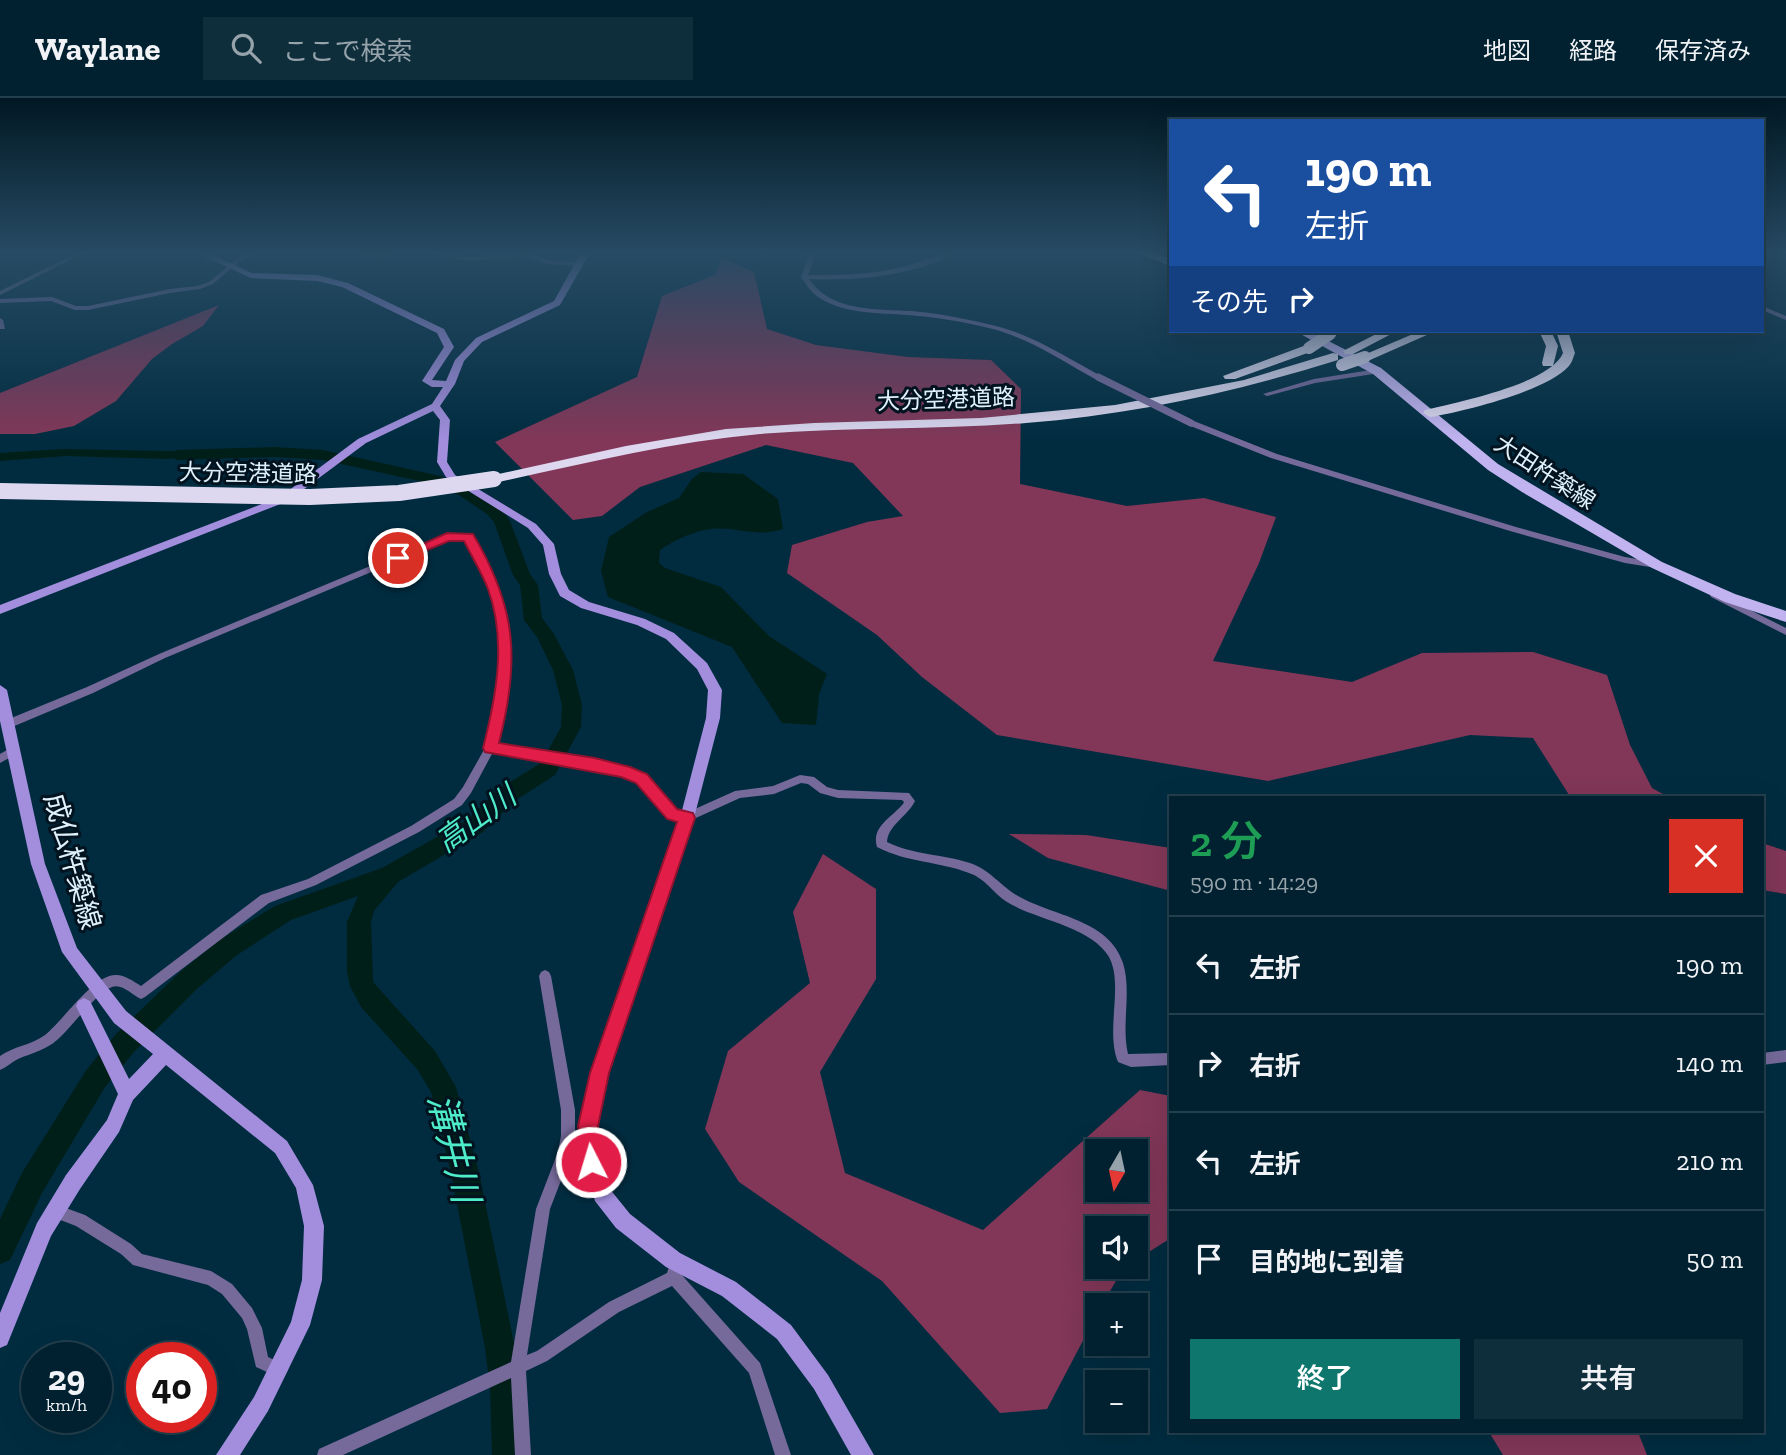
<!DOCTYPE html>
<html lang="ja">
<head>
<meta charset="utf-8">
<style>
  :root { --surface:#012130; --page:#0f2e3c; --text:#f1f3f6; --muted:#96a3ab; --line:#233e4c; --accent:#0f766e }
  body { margin:0; font-family:"Zilla Slab","Noto Sans JP",serif; background:var(--page); color:var(--text); height:100vh; display:flex; flex-direction:column; font-size:26px; white-space:nowrap }
  * { box-sizing:border-box; margin:0 }
  p { font-size:23px; color:var(--muted) }
  .icon { flex:none; width:38px; height:38px; fill:none; stroke:currentColor; stroke-width:2; stroke-linecap:round; stroke-linejoin:round }
  .map { position:relative; flex:1; overflow:hidden }
  .drawer { position:absolute; left:1169px; top:698px; width:595px; height:637px; display:flex; flex-direction:column; background:var(--surface); border-radius:0px; box-shadow:0 7px 28px #0002,0 0 0 2px var(--line) }
  .drawer>* { flex:none }
  .top-card { position:absolute; left:1169px; top:21px; width:595px; height:214px; border-radius:0px; box-shadow:0 7px 28px #0002,0 0 0 2px var(--line); background:#1a4fa0; color:#fff; overflow:hidden }
  .needle { width:46px; rotate:189deg }
  .controls { position:absolute; left:1085px; top:1041px; display:grid; gap:14px }
  .controls a { display:grid; place-items:center; width:63px; height:63px; border-radius:0px; background:var(--surface); box-shadow:0 7px 28px #0002,0 0 0 2px var(--line); font-size:35px }
  .speed { position:absolute; left:21px; top:1244px; display:flex; gap:14px; font-size:35px; font-weight:700; text-align:center }
  .speed>* { display:grid; place-content:center; width:91px; height:91px; border-radius:50%; background:var(--surface); box-shadow:0 7px 28px #0002,0 0 0 2px var(--line); line-height:1 }
  .speed small { font-size:18px; font-weight:400 }
  .speed .limit { border:10px solid #d22; background:#fff; color:#111 }
  .pin { position:absolute; display:grid; place-items:center; width:60px; height:60px; color:#fff; margin:-30px; border:4px solid #fff; border-radius:50%; box-shadow:0 2px 7px #0007 }
  .me { position:absolute; width:77px; margin:-38px; rotate:355deg; stroke-linejoin:round; filter:drop-shadow(0 0 5px #0008) }
  .turn { display:flex; align-items:center; gap:24px; height:147px; padding:0 21px; font-size:32px }
  .turn .icon { width:91px; height:91px; stroke-width:2.5 }
  .turn b { display:block; font-size:49px; line-height:60px }
  .then { display:flex; align-items:center; height:66px; padding:0 21px; background:#0003; gap:14px; font-size:26px }
  .round { display:grid; place-items:center; flex:none; width:74px; height:74px; border-radius:0px; background:var(--page) }
  .head { display:flex; align-items:center; justify-content:space-between; height:119px; padding:0 21px }
  h1 { font-size:42px; font-weight:600; line-height:52px; color:#1e9e55 }
  .button { display:flex; gap:14px; margin-top:auto; padding:14px 21px }
  .button a { flex:1; height:80px; border-radius:0px; background:var(--accent); color:#fff; font-size:28px; font-weight:600; line-height:80px; text-align:center }
  .button a+a { background:var(--page); color:var(--text) }
  ul { padding:0; list-style:none }
  li { display:flex; align-items:center; gap:21px; height:98px; padding:0 21px; border-top:2px solid var(--line) }
  li div { flex:1 }
  li b { display:block; font-size:26px }
  li em { font-style:normal }
  header { display:flex; align-items:center; gap:42px; box-sizing:border-box; height:98px; padding:0 35px; background:var(--surface); border-bottom:2px solid var(--line) }
  header strong { font-size:33px }
  nav { display:flex; gap:38px; margin-inline-start:auto; font-size:24px }
  .search { width:490px; height:63px; background:var(--page); display:flex; align-items:center; gap:18px; box-sizing:border-box; padding:0 24px; border-radius:0px; color:var(--muted); font-size:26px }
  .map>svg:first-child { display:block }
  .forest { fill:#823758; fill-rule:evenodd }
  .water { fill:#001f18 }
  .lines { fill:none; stroke-linecap:round; stroke-linejoin:round }
  .river { fill:#001f18; fill-rule:evenodd }
  .street { fill:#766a9b; fill-rule:evenodd }
  .secondary { fill:#a28edd; fill-rule:evenodd }
  .primary { fill:#c1b3f0; fill-rule:evenodd }
  .highway { fill:#ddd8f0; fill-rule:evenodd }
  .street-bridge { stroke:#766a9b; stroke-width:7 }
  .highway-bridge-far1 { stroke:#ddd8f0; stroke-width:12 }
  .highway-bridge { stroke:#ddd8f0; stroke-width:16 }
  .route { fill:#e11d48; stroke:#92132f; stroke-width:2 }
  .labels { text-anchor:middle; stroke-width:6; stroke-linejoin:round; paint-order:stroke }
  .far-street-label { font-size:23px; fill:#e1f1fb; stroke:#01131f }
  .street-label { font-size:28px; fill:#e1f1fb; stroke:#01131f }
  .water-label { font-size:30px; font-style:italic; fill:#4eecc9; stroke:#01131f }
  .near-water-label { font-size:37px; font-style:italic; fill:#4eecc9; stroke:#01131f }
</style>
</head>
<body>
<header>
<strong>Waylane</strong>
<div class="search"><svg class="icon" aria-label="search" viewBox="0 0 24 24"><circle cx="10" cy="10" r="6"/><path d="M15 15l6 6"/></svg>ここで検索</div>
<nav><a>地図</a><a>経路</a><a>保存済み</a></nav>
</header>
<div class="map">
<svg width="1786" height="1357" viewBox="0 0 1786 1357">
  <rect width="100%" height="100%" fill="#012c40"/>
  <!-- forest -->
  <g class="forest">
    <polygon points="722,160 754,174 767,231 816,247 908,259 991,262 1021,291 1020,386 1127,408 1204,400 1276,419 1259,465 1213,563 1352,584 1422,555 1533,554 1607,577 1630,647 1652,690 1670,700 1571,700 1533,640 1470,637 1268,683 997,637 922,579 877,537 787,475 792,447 867,424 903,418 853,365 766,347 640,389 602,418 573,422 495,344 637,279 662,198 715,177"/>
    <polygon points="219,207 203,228 172,246 152,261 116,303 74,328 35,336 0,336 0,295"/>
    <polygon points="1009,736 1086,737 1171,750 1171,793 1048,760"/>
    <polygon points="1762,745 1786,753 1786,796 1762,792"/>
    <path d="M 823,756 L 876,791 L 876,881 L 820,974 L 845,1075 L 983,1132 L 1140,992 L 1171,998 L 1171,1140 L 1136,1162 L 1136,1130 L 1097,1130 L 1097,1169 L 1124,1169 L 1102,1207 L 1097,1208 L 1097,1216 L 1047,1311 L 1000,1315 L 882,1183 L 739,1084 L 705,1031 L 728,953 L 810,885 L 793,814 ZM 1097,1054 L 1136,1054 L 1136,1092 L 1097,1092 Z"/>
    <polygon points="1489,1334 1638,1334 1647,1357 1503,1357"/>
  </g>
  <!-- water -->
  <g class="water">
    <polygon points="63,351 214,354 168,361 66,358 0,363 0,355"/>
    <path d="M 701,374 L 743,376 L 778,401 L 783,431 C 756,440 736,428 711,431 C 693,433 675,442 660,452 L 659,465 L 665,470 L 721,489 L 769,538 L 827,576 L 819,596 L 816,627 L 782,625 L 732,549 L 608,499 L 601,473 L 609,439 L 647,414 L 679,400 L 692,381 Z"/>
  </g>
  <g class="lines">
    <!-- river -->
    <polygon class="river" points="275,349 323,352 440,378 471,391 499,408 510,423 530,476 538,487 542,520 554,536 573,572 582,607 581,629 555,677 513,704 483,734 398,784 374,813 371,824 373,884 435,953 456,989 479,1075 515,1250 522,1290 524,1357 492,1357 490,1290 485,1250 451,1075 431,994 417,971 361,909 350,888 347,874 347,824 358,798 291,822 237,857 198,890 134,954 105,989 42,1095 10,1162 0,1166 0,1121 22,1075 87,971 116,936 180,874 221,841 275,808 382,770 467,722 497,692 541,665 561,629 562,607 553,572 537,539 524,522 520,487 513,477 494,424 487,416 459,397 429,385 323,362 275,359 177,362 169,357 177,352"/>
    <!-- street -->
    <g class="street">
      <polygon points="81,153 89,153 0,197 0,193"/>
      <polygon points="252,153 261,153 240,163 213,186 200,191 170,195 88,212 75,212 51,203 0,205 0,201 52,199 76,208 88,208 170,191 197,188 209,184 236,161"/>
      <polygon points="333,153 382,155 408,153 382,159"/>
      <polygon points="424,153 438,153 466,159 513,156 524,153 548,162 575,164 578,166 575,168 547,166 523,157 513,160 466,163"/>
      <path d="M 802,153 L 809,153 L 814,160 L 808,177 C 841,178 874,176 906,168 C 923,164 943,153 959,153 C 918,178 856,183 809,181 C 833,217 884,210 922,214 C 947,217 972,222 996,228 C 1024,235 1049,249 1074,263 C 1083,268 1093,273 1102,279 L 1095,281 C 1062,263 1030,241 993,231 C 966,224 936,219 908,217 C 880,215 848,216 823,202 C 813,197 807,188 801,179 L 808,160 Z"/>
      <polygon points="1762,208 1786,218 1786,222 1762,212"/>
      <polygon points="0,220 3,222 5,231 0,231"/>
      <polygon points="1377,271 1381,273 1380,275 1315,285 1267,298 1263,296 1314,281"/>
      <polygon points="1188,323 1194,323 1277,356 1516,429 1625,459 1656,464 1660,467 1656,470 1625,465 1510,433 1271,360 1188,327"/>
      <path d="M 447,436 L 472,437 L 499,490 L 507,514 L 511,571 L 507,603 L 496,647 L 595,662 L 628,670 L 646,677 L 676,713 L 686,715 L 735,693 L 773,688 L 800,677 L 814,679 L 827,689 L 838,692 L 909,695 L 915,703 C 907,719 888,727 887,744 C 913,757 942,756 970,765 C 992,773 999,787 1018,798 C 1052,818 1109,821 1123,865 C 1132,894 1121,926 1128,956 L 1171,955 L 1171,967 L 1131,969 L 1118,964 C 1105,932 1124,887 1109,859 C 1091,828 1036,822 1007,804 C 993,795 985,780 969,775 C 938,763 908,765 877,749 C 871,729 891,720 903,706 L 904,704 L 902,702 L 838,700 L 820,695 L 808,686 L 801,685 L 774,696 L 740,700 L 687,724 L 668,719 L 638,683 L 622,677 L 595,670 L 493,654 L 471,695 L 462,707 L 419,734 L 316,787 L 269,805 L 145,899 L 141,901 C 132,897 122,885 112,889 C 97,894 71,930 57,942 C 46,952 32,955 18,961 C 12,964 7,969 0,972 L 0,958 C 14,948 32,947 45,937 C 62,924 94,876 116,877 C 125,877 133,883 141,888 L 261,797 L 308,781 L 411,728 L 454,701 L 463,689 L 485,650 L 497,603 L 501,571 L 497,514 L 491,490 L 466,442 L 448,442 L 165,560 L 93,595 L 12,629 L 4,629 L 3,626 L 4,623 L 87,589 L 159,556 Z"/>
      <polygon points="1714,494 1786,530 1786,537 1711,499 1710,497"/>
      <polygon points="14,648 18,649 19,652 18,655 0,665 0,656"/>
      <polygon points="545,872 549,874 551,878 575,1012 575,1038 572,1054 550,1111 527,1257 537,1253 609,1204 667,1175 669,1169 674,1167 679,1169 681,1176 760,1265 791,1357 775,1357 749,1275 672,1188 619,1214 547,1263 526,1273 531,1357 515,1357 511,1280 343,1357 317,1357 319,1351 511,1264 536,1111 558,1054 561,1038 561,1012 539,878 541,874"/>
      <polygon points="1786,952 1786,964 1762,967 1762,955"/>
      <polygon points="55,1106 85,1117 131,1146 142,1156 211,1173 232,1186 252,1210 262,1230 268,1259 285,1267 288,1272 285,1277 280,1280 256,1269 247,1231 242,1220 222,1196 208,1187 133,1167 121,1156 76,1128 50,1118 48,1113 50,1108"/>
    </g>
    <!-- secondary -->
    <g class="secondary">
      <polygon points="192,153 204,153 252,175 317,177 348,185 444,231 454,249 432,282 446,283 455,262 476,240 554,203 579,158 582,153 591,153 560,207 482,244 464,263 455,286 440,308 450,322 447,364 455,377 536,426 554,446 561,476 569,492 589,504 645,521 674,535 707,565 722,592 720,620 694,720 609,975 597,1028 600,1064 609,1090 630,1116 680,1155 736,1184 791,1227 828,1277 874,1357 851,1357 814,1291 777,1241 722,1198 666,1169 616,1130 595,1103 582,1064 579,1028 591,975 680,720 706,620 708,592 697,571 666,541 637,527 581,510 560,498 549,476 543,447 528,430 446,379 437,364 440,322 433,313 366,345 288,403 0,516 0,507 280,399 358,341 432,306 443,289 432,289 422,283 444,249 437,235 342,189 317,183 251,180"/>
      <polygon points="0,587 7,592 45,766 77,850 126,913 287,1043 313,1087 324,1128 322,1182 310,1227 268,1313 240,1357 216,1357 254,1299 291,1224 302,1182 304,1128 296,1090 275,1055 166,967 133,1002 119,1034 80,1091 51,1138 7,1247 0,1250 0,1215 37,1125 66,1077 107,1022 118,996 76,908 78,903 84,900 90,903 129,981 153,956 114,925 62,854 31,766 0,623"/>
    </g>
    <!-- primary -->
    <g class="primary">
      <polygon points="1133,153 1148,153 1171,161 1171,168"/>
      <polygon points="1295,233 1309,233 1381,270 1498,366 1662,464 1735,496 1786,513 1786,524 1725,504 1652,470 1522,394 1488,372 1373,276"/>
    </g>
    <!-- highway -->
    <g class="highway">
      <polygon points="1382,233 1397,233 1353,256 1345,256 1343,253"/>
      <polygon points="1420,233 1436,233 1370,262 1360,262 1359,259"/>
      <polygon points="1539,233 1551,233 1558,248 1553,268 1543,268 1542,265 1546,248"/>
      <path d="M 1556,233 L 1568,233 L 1575,255 C 1573,260 1572,265 1568,269 C 1546,293 1462,314 1430,319 L 1423,315 L 1425,312 C 1457,304 1550,286 1563,255 Z"/>
      <polygon points="1309,246 1313,247 1313,253 1235,281 1225,281 1223,278"/>
      <path d="M 1333,255 L 1338,256 L 1338,262 C 1236,294 1132,317 1026,325 C 937,332 849,329 760,336 C 670,344 582,366 494,385 L 487,381 L 494,377 L 626,348 L 726,331 L 814,325 L 981,320 L 1115,307 L 1244,282 Z"/>
    </g>
    <!-- street-bridge -->
    <polyline class="street-bridge" points="1098,279 1191,325"/>
    <!-- highway-bridge-far1 -->
    <g class="highway-bridge-far1">
      <polyline points="1309,250 1330,236"/>
      <polyline points="1342,267 1365,259"/>
    </g>
    <!-- highway-bridge -->
    <polyline class="highway-bridge" points="0,393 310,399 399,395 494,381"/>
  </g>
  <!-- sky -->
  <linearGradient id="sky" x2="0" y2="1"><stop stop-color="#011823"/><stop offset="0.45" stop-color="#274b64"/><stop offset="1" stop-color="#274b64" stop-opacity="0"/></linearGradient>
  <rect width="1786" height="343" fill="url(#sky)"/>
  <!-- route -->
  <path class="route" d="M 447,435 L 473,436 C 517,510 520,563 499,645 L 595,660 L 630,669 L 647,676 L 677,711 L 693,715 L 695,720 L 609,975 L 598,1028 L 602,1064 L 599,1072 L 591,1075 L 584,1072 L 578,1028 L 590,975 L 677,724 L 667,721 L 636,685 L 621,679 L 485,654 L 483,650 C 496,599 507,543 488,491 C 482,475 472,459 464,443 L 449,443 L 398,464 L 392,460 Z"/>
  <g class="labels">
    <!-- far-street labels -->
    <g class="far-street-label">
      <text transform="translate(946 301) rotate(-2)" y="8">大分空港道路</text>
      <text transform="translate(1545 374) rotate(33)" y="8">大田杵築線</text>
      <text transform="translate(248 375) rotate(1)" y="8">大分空港道路</text>
    </g>
    <!-- street labels -->
    <g class="street-label">
      <text transform="translate(73 763) rotate(74)" y="10">成仏杵築線</text>
    </g>
    <!-- water labels -->
    <g class="water-label">
      <text transform="translate(476 721) rotate(-36)" y="10">高山川</text>
    </g>
    <!-- near-water labels -->
    <g class="near-water-label">
      <text transform="translate(454 1050) rotate(76)" y="13">溝井川</text>
    </g>
  </g>
</svg>
<div class="controls">
<a><svg class="needle" viewBox="-14 -14 28 28"><path d="M0-13l5 13h-10z" fill="#e53935"/><path d="M0 13l5-13h-10z" fill="#96a3ab"/></svg></a>
<a><svg class="icon" aria-label="sound" viewBox="0 0 24 24"><path d="M4 9h4l5-4v14l-5-4H4zM17 9q2 3 0 6"/></svg></a>
<a>+</a>
<a>−</a>
</div>
<div class="speed"><div>29<small>km/h</small></div><div class="limit">40</div></div>
<div class="pin" style="left:398px;top:460px;background:#d93025"><svg class="icon" aria-label="arrive" viewBox="0 0 24 24"><path d="M6 21V4h12l-3 4 3 4H6"/></svg></div>
<svg class="me" style="left:591px;top:1064px" viewBox="-20 -20 40 40"><circle r="17" fill="#e11d48" stroke="#fff" stroke-width="3"/><path d="M0-11L8 9 0 5-8 9z" fill="#fff"/></svg>
<div class="top-card">
<div class="turn"><svg class="icon" aria-label="left" viewBox="0 0 24 24"><path d="M17 20v-9H6M10 6l-5 5 5 5"/></svg><div><b>190 m</b>左折</div></div>
<div class="then">その先<svg class="icon" aria-label="right" viewBox="0 0 24 24"><path d="M7 20v-9h11M14 6l5 5-5 5"/></svg></div>
</div>
<section class="drawer">
<div class="head"><div><h1>2 分</h1><p>590 m · 14:29</p></div><a class="round" style="background:#d93025;color:#fff"><svg class="icon" aria-label="close" viewBox="0 0 24 24"><path d="M6 6l12 12M18 6L6 18"/></svg></a></div>
<ul>
<li><svg class="icon" aria-label="left" viewBox="0 0 24 24"><path d="M17 20v-9H6M10 6l-5 5 5 5"/></svg><div><b>左折</b></div><em>190 m</em></li>
<li><svg class="icon" aria-label="right" viewBox="0 0 24 24"><path d="M7 20v-9h11M14 6l5 5-5 5"/></svg><div><b>右折</b></div><em>140 m</em></li>
<li><svg class="icon" aria-label="left" viewBox="0 0 24 24"><path d="M17 20v-9H6M10 6l-5 5 5 5"/></svg><div><b>左折</b></div><em>210 m</em></li>
<li><svg class="icon" aria-label="arrive" viewBox="0 0 24 24"><path d="M6 21V4h12l-3 4 3 4H6"/></svg><div><b>目的地に到着</b></div><em>50 m</em></li>
</ul>
<div class="button"><a>終了</a><a>共有</a></div>
</section>
</div>
</body>
</html>
